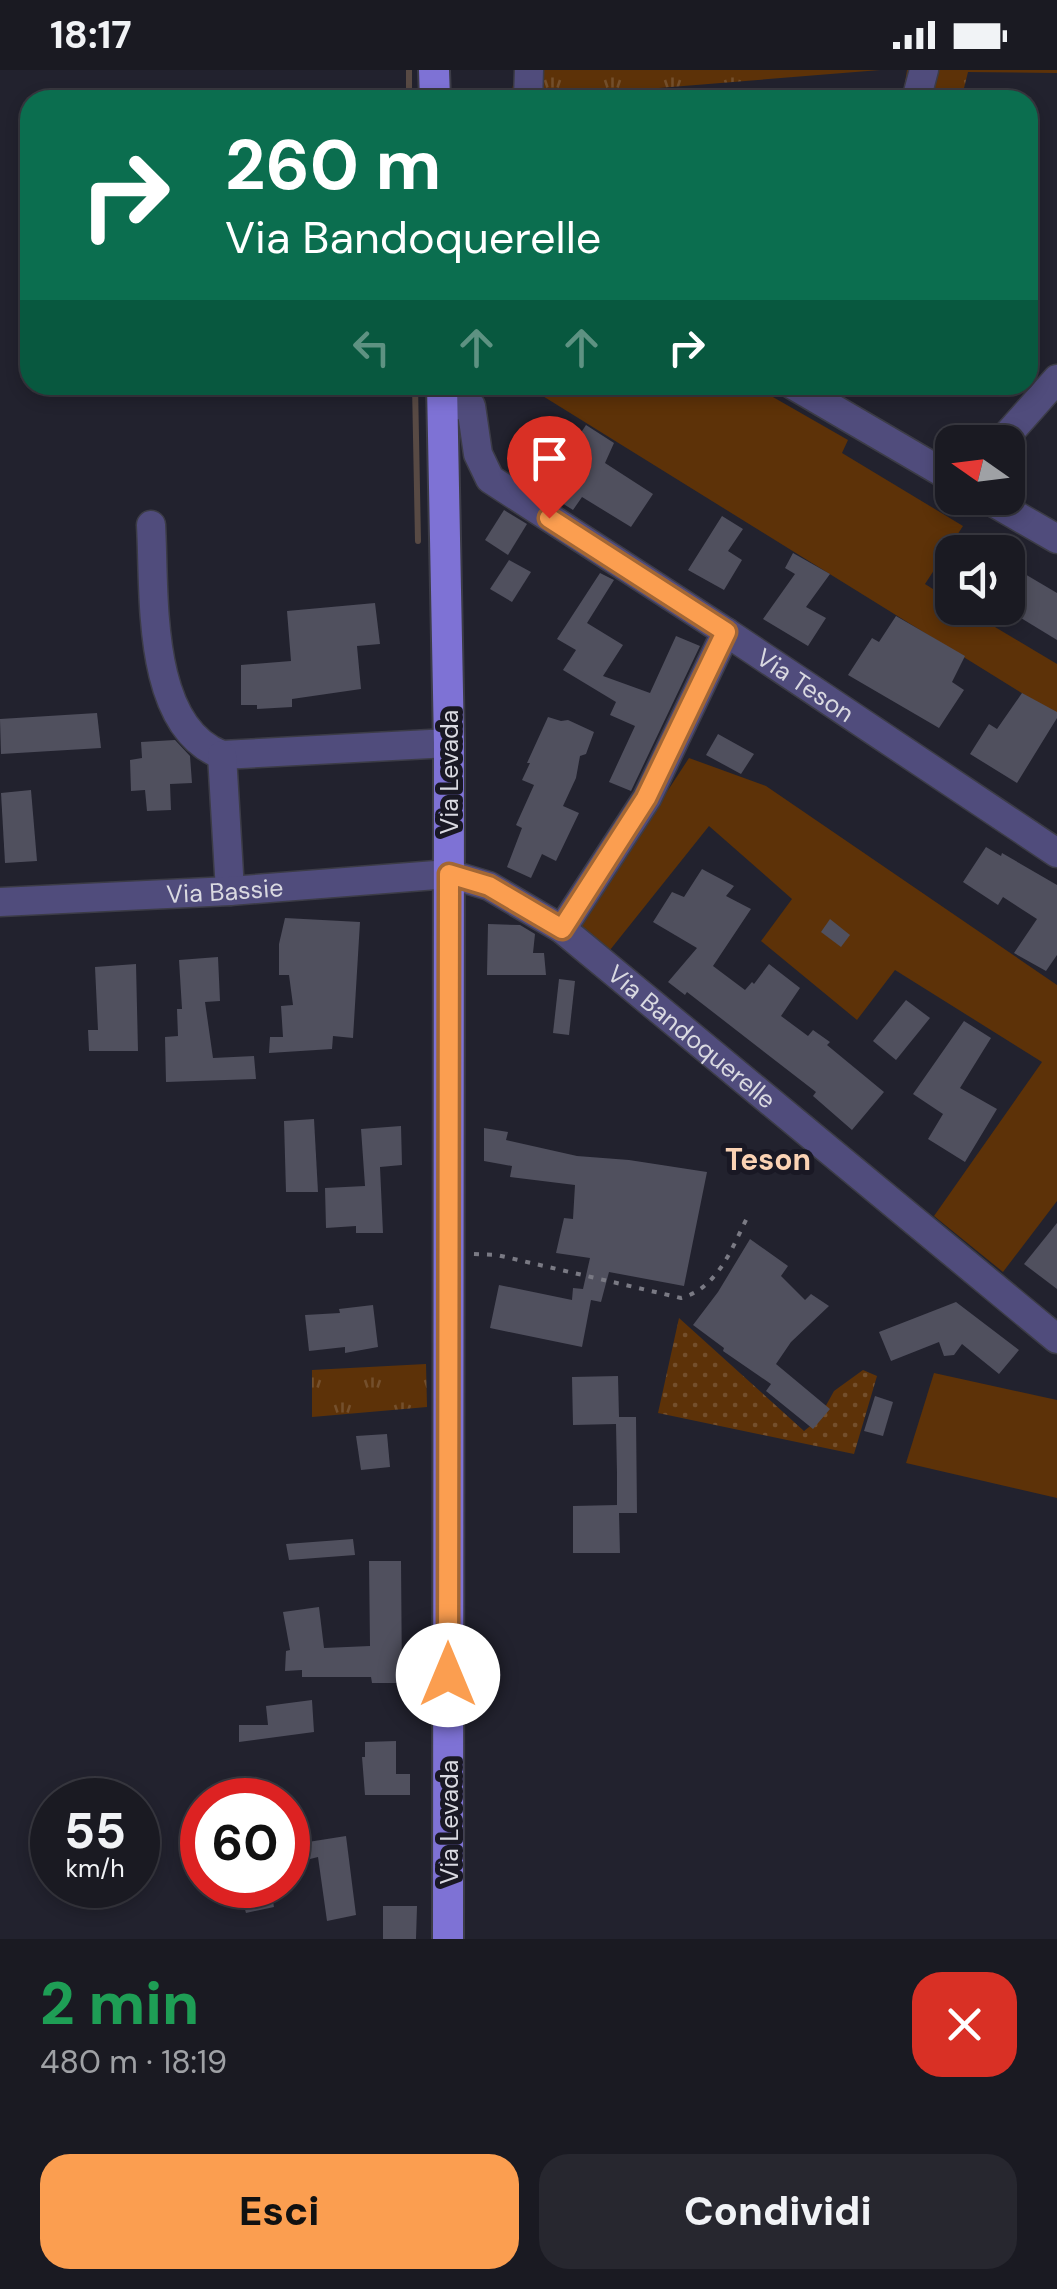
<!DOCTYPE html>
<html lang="it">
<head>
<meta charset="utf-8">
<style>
  :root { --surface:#1a1a22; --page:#27272f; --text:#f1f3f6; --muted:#9fa1a5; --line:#383840; --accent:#fb9e50 }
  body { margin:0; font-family:"DM Sans",sans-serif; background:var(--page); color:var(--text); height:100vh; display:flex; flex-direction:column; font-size:38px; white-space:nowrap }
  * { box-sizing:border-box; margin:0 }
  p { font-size:32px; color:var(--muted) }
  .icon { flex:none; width:55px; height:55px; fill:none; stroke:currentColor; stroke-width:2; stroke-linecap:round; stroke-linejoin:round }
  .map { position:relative; height:1869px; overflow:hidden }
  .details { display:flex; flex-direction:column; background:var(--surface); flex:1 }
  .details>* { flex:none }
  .banner { position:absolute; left:20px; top:20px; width:1018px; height:305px; border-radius:30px; box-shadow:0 5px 15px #0003,0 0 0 2px var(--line); background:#0b6e4f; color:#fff; overflow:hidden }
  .needle { width:65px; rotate:284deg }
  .controls { position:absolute; left:935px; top:355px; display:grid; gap:20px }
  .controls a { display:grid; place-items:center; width:90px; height:90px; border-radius:20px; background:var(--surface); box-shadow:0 5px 15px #0003,0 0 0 2px var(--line); font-size:50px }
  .speed { position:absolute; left:30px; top:1708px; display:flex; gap:20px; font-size:50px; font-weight:700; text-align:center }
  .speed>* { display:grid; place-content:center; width:130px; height:130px; border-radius:50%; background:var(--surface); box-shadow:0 5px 15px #0003,0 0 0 2px var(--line); line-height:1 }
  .speed small { font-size:25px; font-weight:400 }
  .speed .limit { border:15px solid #d22; background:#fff; color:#111 }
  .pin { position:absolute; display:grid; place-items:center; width:85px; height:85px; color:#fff; margin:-102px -42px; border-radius:50% 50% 50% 0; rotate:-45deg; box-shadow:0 0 10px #0007 }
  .pin .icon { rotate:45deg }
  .me { position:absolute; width:110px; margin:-55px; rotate:0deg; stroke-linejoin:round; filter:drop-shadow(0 0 8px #0008) }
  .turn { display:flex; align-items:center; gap:35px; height:210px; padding:0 40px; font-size:45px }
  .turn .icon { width:130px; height:130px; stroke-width:2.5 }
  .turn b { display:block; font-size:70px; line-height:85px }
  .lanes { display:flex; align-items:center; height:95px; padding:0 40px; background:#0003; justify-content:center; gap:50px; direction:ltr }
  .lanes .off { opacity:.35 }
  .round { display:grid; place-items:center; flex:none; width:105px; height:105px; border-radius:30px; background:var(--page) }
  .summary { display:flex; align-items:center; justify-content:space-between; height:170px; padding:0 40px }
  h1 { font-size:60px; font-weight:800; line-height:75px; color:#1e9e55 }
  .button { display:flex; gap:20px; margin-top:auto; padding:20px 40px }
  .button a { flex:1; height:115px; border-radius:30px; background:var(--accent); color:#111; font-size:40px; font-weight:800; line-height:115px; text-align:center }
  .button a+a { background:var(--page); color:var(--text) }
  .status { display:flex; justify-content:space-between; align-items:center; height:70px; padding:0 50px; background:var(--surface); direction:ltr }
  .status svg { height:28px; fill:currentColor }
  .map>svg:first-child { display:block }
  .grass { fill:url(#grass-tufts) }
  .park { fill:url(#park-dots) }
  .garden { fill:#5d3208 }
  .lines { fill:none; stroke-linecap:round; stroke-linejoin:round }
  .stream { stroke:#584a44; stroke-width:6 }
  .building { fill:#50505e }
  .minor-casing { stroke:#3c3c47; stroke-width:31 }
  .major-casing { stroke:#3c3c47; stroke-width:34 }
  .path { stroke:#7a7a84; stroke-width:4; stroke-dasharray:5 8; stroke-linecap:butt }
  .minor { stroke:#504c7c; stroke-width:28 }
  .major { stroke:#7e72d5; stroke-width:30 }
  .route-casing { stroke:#a36734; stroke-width:25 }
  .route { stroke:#fb9e50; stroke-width:18 }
  .labels { text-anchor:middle; stroke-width:10; stroke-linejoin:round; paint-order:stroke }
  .street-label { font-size:25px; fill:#d9d9e1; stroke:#191824 }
  .quarter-label { font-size:30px; font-weight:bold; fill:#fad2b4; stroke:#191824 }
</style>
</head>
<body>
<div class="status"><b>18:17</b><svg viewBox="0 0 49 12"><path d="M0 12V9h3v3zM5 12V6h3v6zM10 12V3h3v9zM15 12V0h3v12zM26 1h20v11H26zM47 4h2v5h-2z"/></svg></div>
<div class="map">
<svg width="1057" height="1869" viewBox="0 0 1057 1869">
  <defs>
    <pattern id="grass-tufts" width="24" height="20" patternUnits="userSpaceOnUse" patternTransform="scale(2.5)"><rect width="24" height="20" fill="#5d3208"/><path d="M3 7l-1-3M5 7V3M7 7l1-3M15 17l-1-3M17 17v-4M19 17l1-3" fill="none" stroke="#744f2c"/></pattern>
    <pattern id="park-dots" width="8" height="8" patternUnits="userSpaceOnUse" patternTransform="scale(2.5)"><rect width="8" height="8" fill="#5d3208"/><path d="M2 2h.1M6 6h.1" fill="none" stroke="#744f2c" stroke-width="1.8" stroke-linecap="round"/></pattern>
  </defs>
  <rect width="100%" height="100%" fill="#22222e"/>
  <!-- grass -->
  <g class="grass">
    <polygon points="516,0 880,0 510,30"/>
    <polygon points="907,0 1057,0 1057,3 968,2 961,30 902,30"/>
    <polygon points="426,1294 427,1337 312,1347 312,1300"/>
  </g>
  <!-- park -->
  <polygon class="park" points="679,1248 804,1361 818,1350 834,1321 863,1300 877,1306 854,1384 658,1343"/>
  <!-- garden -->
  <g class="garden">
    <polygon points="525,315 752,315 848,370 842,383 963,456 925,514 952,531 952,538 963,538 1057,594 1057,645"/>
    <polygon points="689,688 766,716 1057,915 1057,1131 1003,1202 934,1146 1042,992 895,900 857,950 761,871 792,829 709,756 610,880 580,855"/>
    <polygon points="934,1303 1057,1330 1057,1428 906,1393"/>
  </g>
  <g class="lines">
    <!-- stream -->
    <g class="stream">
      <polyline points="409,0 409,30"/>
      <polyline points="415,315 418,471"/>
    </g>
  </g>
  <!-- building -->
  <g class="building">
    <polygon points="586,355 614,373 605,393 653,424 631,457 582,427 573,440 551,426 567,403 562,400 568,389 565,387"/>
    <polygon points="504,440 527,454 508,485 485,470"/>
    <polygon points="722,446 743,459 728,481 742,490 724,520 688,500"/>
    <polygon points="965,463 997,482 954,482"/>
    <polygon points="793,483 830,504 806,537 826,548 808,576 763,549 795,504 785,498"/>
    <polygon points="509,490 531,502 512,532 490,519"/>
    <polygon points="1008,494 1057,523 1057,570 1008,540"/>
    <polygon points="600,503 614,510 587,553 623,575 603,606 650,623 676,566 700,576 631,721 609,712 635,656 610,645 616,632 563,600 576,580 557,569"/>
    <polygon points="375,533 380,574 357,576 361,619 292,629 292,637 257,639 257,635 241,635 241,595 291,591 287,541"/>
    <polygon points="896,546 965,586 952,612 964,620 939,658 848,605 872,568 879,572"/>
    <polygon points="1022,623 1057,642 1057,648 1017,713 970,684 989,654 997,659"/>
    <polygon points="97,643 101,678 1,684 0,649"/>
    <polygon points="548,647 561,651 568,650 594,662 586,684 580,686 576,708 563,736 579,743 556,791 542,784 531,808 507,797 522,758 516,755 534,715 522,710 530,693 527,693"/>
    <polygon points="718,664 754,684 741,704 706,685"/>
    <polygon points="175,670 190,686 192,713 170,714 171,740 147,741 145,720 131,721 130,690 142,688 141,672"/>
    <polygon points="31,720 37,791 5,793 1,723"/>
    <polygon points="986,777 1001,786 1002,783 1057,815 1057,885 1046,901 1014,883 1037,849 1003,827 998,835 963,812"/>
    <polygon points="702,799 734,816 726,826 751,839 713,896 745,920 752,912 754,914 769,894 800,918 781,946 808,966 813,960 830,972 827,975 884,1022 852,1060 813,1026 816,1022 687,922 685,925 668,912 697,878 653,852 672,822 684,827"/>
    <polygon points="285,848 360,852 353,968 333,966 332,979 269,983 270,967 283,967 281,936 293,935 289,905 279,905 279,874"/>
    <polygon points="830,849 850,865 841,877 821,862"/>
    <polygon points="488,854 520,855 535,864 533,883 544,883 546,905 487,905"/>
    <polygon points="218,887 220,931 205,932 213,988 254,986 256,1009 166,1012 165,967 178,966 177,939 182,939 179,890"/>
    <polygon points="136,894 138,981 89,981 88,960 98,960 95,897"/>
    <polygon points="559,909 575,911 569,965 553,963"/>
    <polygon points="906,930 930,948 896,990 873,971"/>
    <polygon points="964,951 991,968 960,1018 997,1039 965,1092 928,1069 943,1044 913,1024"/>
    <polygon points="314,1049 318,1122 286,1122 284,1051"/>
    <polygon points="401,1056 402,1095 380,1097 383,1163 356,1163 356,1156 326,1158 325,1118 365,1116 361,1059"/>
    <polygon points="484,1058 508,1062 506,1070 577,1086 629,1090 707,1102 684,1216 609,1202 601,1232 591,1230 582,1277 490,1258 499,1215 572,1230 573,1218 583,1219 590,1188 556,1183 564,1148 573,1149 575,1115 510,1107 512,1096 484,1091"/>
    <polygon points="1057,1153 1057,1219 1024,1194"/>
    <polygon points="750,1169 788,1196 781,1206 805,1230 811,1224 829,1236 791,1272 776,1294 830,1339 813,1359 766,1321 771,1314 723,1281 724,1278 693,1255 718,1222"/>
    <polygon points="956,1232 1019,1280 999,1304 962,1274 954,1285 944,1286 939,1272 891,1291 879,1262"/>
    <polygon points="373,1235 378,1277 345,1283 345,1277 309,1281 305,1245 340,1243 339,1239"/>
    <polygon points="618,1306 619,1347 636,1347 637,1443 619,1443 620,1483 573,1483 573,1436 617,1435 617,1403 616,1354 573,1355 572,1307"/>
    <polygon points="875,1326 893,1332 883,1366 864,1361"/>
    <polygon points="387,1364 390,1397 361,1400 356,1366"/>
    <polygon points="353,1469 355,1485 289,1490 286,1474"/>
    <polygon points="369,1491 401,1491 402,1613 372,1613 371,1607 302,1607 302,1600 285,1601 286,1581 290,1580 283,1542 319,1537 324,1578 370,1576"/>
    <polygon points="312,1630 314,1662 239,1672 239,1655 268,1655 266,1636"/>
    <polygon points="396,1671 396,1704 410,1704 410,1725 365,1725 362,1687 365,1687 365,1672"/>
    <polygon points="346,1766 356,1845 327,1851 318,1787 306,1790 289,1775"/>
    <polygon points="270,1817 274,1837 246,1843 240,1822"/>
    <polygon points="383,1836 417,1836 416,1869 383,1869"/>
  </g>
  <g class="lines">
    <defs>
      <g id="minor">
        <polyline points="528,30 529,0"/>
        <polyline points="916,30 924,0"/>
        <polyline points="793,315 952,408"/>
        <path id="s1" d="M 442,334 L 471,336 L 478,384 L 490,409 L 726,562 L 1057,783"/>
        <polyline points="1001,372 1057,309"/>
        <polyline points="986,428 1057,469"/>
        <path d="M 151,455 C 155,522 145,656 222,685 L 449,673"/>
        <polyline points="222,685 230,821"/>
        <path id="s2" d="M 0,832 L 230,821 L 449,804 L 489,816 L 562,859 L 1057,1269"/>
        <polyline points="562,859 647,728 726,562"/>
      </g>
      <g id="major">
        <polyline points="434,0 435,30"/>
        <polyline points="442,315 449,673 448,1869"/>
      </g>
    </defs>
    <!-- minor casing -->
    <use href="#minor" class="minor-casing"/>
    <!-- major casing -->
    <use href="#major" class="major-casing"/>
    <!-- path -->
    <path class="path" d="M 474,1184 L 497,1185 L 681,1228 C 719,1218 733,1175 749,1144"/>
    <!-- minor -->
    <use href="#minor" class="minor"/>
    <!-- major -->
    <use href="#major" class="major"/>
  </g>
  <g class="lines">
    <defs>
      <polyline id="route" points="448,1605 449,804 489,816 562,859 646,728 726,562 549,448"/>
    </defs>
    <!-- route casing -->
    <use href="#route" class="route-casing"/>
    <!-- route -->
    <use href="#route" class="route"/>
  </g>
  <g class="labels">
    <!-- street labels -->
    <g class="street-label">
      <text dy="9" stroke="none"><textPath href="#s1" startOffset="482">Via Teson</textPath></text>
      <text transform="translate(449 702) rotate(-90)" y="9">Via Levada</text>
      <text dy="9" stroke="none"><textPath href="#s2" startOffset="225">Via Bassie</textPath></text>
      <text dy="9" stroke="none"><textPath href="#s2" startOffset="745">Via Bandoquerelle</textPath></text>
      <text transform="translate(449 1752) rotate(-90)" y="9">Via Levada</text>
    </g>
    <!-- quarter labels -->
    <g class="quarter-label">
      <text x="768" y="1100">Teson</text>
    </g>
  </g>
</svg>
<div class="controls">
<a><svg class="needle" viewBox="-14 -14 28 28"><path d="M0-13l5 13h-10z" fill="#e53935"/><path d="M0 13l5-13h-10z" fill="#9fa1a5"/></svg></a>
<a><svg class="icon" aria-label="sound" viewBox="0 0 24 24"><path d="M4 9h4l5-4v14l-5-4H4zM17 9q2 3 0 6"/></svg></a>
</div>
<div class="speed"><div>55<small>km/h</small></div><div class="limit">60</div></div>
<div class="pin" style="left:549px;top:448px;background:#d93025"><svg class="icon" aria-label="arrive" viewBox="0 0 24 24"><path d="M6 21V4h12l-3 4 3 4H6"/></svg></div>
<svg class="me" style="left:448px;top:1605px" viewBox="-20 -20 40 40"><circle r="19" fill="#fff"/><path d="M0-13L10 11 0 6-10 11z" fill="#fb9e50"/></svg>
<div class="banner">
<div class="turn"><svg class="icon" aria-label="right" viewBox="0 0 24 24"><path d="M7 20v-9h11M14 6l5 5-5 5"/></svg><div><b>260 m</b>Via Bandoquerelle</div></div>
<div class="lanes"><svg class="icon off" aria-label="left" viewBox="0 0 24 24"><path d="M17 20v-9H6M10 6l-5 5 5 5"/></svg><svg class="icon off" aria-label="ahead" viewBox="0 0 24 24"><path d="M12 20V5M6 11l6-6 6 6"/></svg><svg class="icon off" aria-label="ahead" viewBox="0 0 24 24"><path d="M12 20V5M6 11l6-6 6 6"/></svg><svg class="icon" aria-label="right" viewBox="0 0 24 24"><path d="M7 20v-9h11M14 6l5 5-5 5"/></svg></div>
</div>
</div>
<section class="details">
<div class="summary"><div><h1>2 min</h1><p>480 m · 18:19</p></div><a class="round" style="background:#d93025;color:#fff"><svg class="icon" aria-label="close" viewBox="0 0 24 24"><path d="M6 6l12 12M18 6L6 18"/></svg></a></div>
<div class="button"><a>Esci</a><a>Condividi</a></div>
</section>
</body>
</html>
